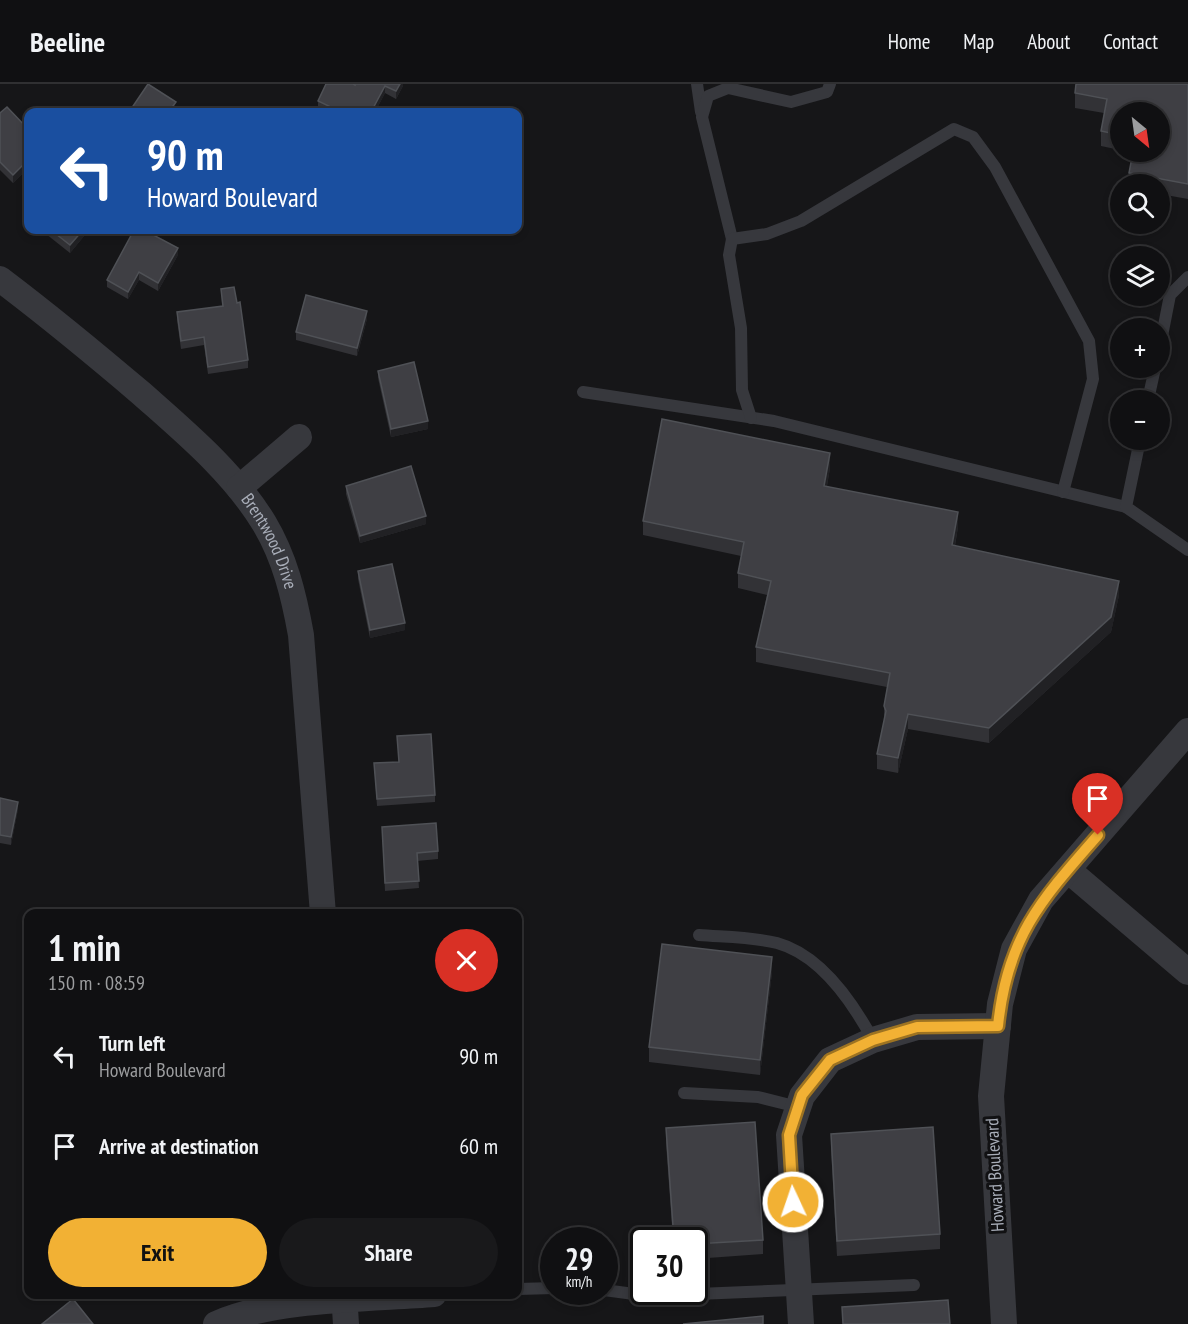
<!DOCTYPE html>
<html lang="en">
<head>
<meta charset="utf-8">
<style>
  :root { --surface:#101012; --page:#19191b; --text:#f1f3f6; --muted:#9c9d9f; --line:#303032; --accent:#f2b134 }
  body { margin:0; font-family:"PT Sans Narrow",sans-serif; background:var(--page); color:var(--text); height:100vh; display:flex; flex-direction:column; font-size:22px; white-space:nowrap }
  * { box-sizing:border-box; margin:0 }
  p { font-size:20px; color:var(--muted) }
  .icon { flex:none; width:33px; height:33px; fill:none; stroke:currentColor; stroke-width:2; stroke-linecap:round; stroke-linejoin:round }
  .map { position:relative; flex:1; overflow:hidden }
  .drawer { position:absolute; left:24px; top:825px; width:498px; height:390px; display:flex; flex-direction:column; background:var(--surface); border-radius:12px; box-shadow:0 3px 9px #0003,0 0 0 2px var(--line) }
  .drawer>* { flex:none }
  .top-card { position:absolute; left:24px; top:24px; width:498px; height:126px; border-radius:12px; box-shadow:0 3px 9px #0003,0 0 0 2px var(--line); background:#1a4fa0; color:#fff; overflow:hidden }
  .needle { width:39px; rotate:151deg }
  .buttons { position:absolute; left:1110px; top:18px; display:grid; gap:12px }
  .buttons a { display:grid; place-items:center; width:60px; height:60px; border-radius:50%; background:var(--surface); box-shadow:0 3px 9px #0003,0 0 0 2px var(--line); font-size:30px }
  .speed { position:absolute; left:540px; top:1143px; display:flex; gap:12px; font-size:30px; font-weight:700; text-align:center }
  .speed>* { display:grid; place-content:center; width:78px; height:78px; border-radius:50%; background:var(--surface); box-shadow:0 3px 9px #0003,0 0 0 2px var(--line); line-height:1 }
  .speed small { font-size:15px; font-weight:400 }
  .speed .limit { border:3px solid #111; border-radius:9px; background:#fff; color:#111 }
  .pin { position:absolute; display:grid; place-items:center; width:51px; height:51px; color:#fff; margin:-62px -26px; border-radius:50% 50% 50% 0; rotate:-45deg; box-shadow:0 0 6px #0007 }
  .pin .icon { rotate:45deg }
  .me { position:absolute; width:66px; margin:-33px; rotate:357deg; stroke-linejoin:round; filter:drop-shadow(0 0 4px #0008) }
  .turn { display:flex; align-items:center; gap:21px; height:126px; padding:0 24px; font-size:27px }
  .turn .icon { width:78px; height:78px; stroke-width:2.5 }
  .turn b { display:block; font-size:42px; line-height:51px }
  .round { display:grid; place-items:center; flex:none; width:63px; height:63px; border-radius:32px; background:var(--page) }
  .summary { display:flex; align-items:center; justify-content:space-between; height:102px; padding:0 24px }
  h1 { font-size:36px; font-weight:700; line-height:45px }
  .button { display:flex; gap:12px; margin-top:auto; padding:12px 24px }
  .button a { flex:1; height:69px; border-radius:36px; background:var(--accent); color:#111; font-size:24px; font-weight:700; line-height:69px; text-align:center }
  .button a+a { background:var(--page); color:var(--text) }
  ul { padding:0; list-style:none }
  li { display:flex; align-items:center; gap:18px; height:90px; padding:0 24px }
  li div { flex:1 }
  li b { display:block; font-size:22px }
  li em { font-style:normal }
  header { display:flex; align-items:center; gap:36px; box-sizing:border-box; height:84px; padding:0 30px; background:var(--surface); border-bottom:2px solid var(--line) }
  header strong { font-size:28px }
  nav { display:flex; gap:33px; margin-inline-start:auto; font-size:21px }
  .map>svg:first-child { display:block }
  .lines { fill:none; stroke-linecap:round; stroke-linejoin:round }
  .lane { stroke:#37383d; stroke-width:12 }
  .street { stroke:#37383d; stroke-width:26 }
  .wall { fill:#323236 }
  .shaded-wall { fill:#212124 }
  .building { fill:#3f3f44; stroke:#4f5156; stroke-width:1.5 }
  .route-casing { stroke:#9d7322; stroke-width:15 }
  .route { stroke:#f2b134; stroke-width:10 }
  .labels { text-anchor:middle; stroke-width:6; stroke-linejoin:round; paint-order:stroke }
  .street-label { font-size:18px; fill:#a8adb8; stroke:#111113 }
</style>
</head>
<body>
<header>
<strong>Beeline</strong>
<nav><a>Home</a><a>Map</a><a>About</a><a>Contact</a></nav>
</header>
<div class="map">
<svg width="1188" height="1240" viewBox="0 0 1188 1240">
  <rect width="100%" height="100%" fill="#161618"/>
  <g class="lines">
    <!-- lane -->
    <g class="lane">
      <polyline points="697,0 701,28"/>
      <polyline points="732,155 702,33 708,12 728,4 791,18 827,8 830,0"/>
      <polyline points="1160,262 1170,211 1188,193"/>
      <polyline points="583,308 774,337 1126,423"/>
      <polyline points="1148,316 1155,284"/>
      <polyline points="751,334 742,306 741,244 729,171 732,155 767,150 801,137 954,45 973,53 995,83 1089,257 1093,295 1063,408"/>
      <polyline points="1140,356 1126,423 1188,466"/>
      <path d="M 699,851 C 724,853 753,853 777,859 C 821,871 853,919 873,956"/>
      <polyline points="684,1009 758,1013 798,1023"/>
      <polyline points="518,1205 554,1204"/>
      <polyline points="604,1206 649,1212 914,1201"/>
    </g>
    <!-- street -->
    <g class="street">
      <path id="s1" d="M 0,195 C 49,232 95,270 142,310 C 186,349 233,388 264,439 C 285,474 294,512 301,551 L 323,830"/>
      <polyline points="239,404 299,353"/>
      <polyline points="1068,786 1188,888"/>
      <polyline points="344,1210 346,1240"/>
      <path d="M 216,1240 C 273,1214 370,1215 434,1210"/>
      <polyline points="801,1240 789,1051 802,1012 830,976 873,956 917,943 998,942"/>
      <polyline points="1004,1240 991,1012 1000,920 1014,865 1041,816 1188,647"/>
    </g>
  </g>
  <!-- wall -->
  <g class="wall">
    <polygon points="403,0 403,2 396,15 385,9 375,28 326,28 318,24 318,17 355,1"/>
    <polygon points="1188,0 1188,115 1160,110 1160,100 1129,100 1129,89 1133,68 1130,68 1160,68 1120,28 1120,66 1101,62 1101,47 1104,29 1075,24 1075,9"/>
    <polygon points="0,29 28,45 28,84 13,99 0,86"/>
    <polygon points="28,117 28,136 23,131 23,124"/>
    <polygon points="41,146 89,146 70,169"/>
    <polygon points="178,171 158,207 139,196 128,215 107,203 107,196"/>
    <polygon points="221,205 237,219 248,276 248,284 208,290 204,261 181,265 177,236 177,228 222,222"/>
    <polygon points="367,235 357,272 296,256 296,248"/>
    <polygon points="378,287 428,345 391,353 378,294"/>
    <polygon points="830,384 827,402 958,443 955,462 1119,511 1111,548 989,659 908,645 898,689 877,685 877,670 884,638 884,622 887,603 756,578 756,563 767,511 738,504 738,489 741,472 643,451 643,437"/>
    <polygon points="346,402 426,440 360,459 346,410"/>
    <polygon points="358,487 405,546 370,554 358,495"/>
    <polygon points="397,652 435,711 435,718 377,722 374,679 399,678"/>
    <polygon points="0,714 18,725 11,761 0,759"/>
    <polygon points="382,743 438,767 438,775 417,777 419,804 385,807"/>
    <polygon points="772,888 760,991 649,978 649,963"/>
    <polygon points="666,1044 763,1156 763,1170 694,1175 694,1156 673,1156 666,1059"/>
    <polygon points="831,1050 940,1150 940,1165 837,1172 831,1065"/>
  </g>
  <!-- shaded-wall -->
  <g class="shaded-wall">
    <polygon points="400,0 403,0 403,2 396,15 396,7"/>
    <polygon points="385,2 385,9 375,28 371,28"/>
    <polygon points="28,76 28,84 13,99 13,91"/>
    <polygon points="83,146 89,146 70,169 70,161"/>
    <polygon points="178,164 178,171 158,207 158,199"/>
    <polygon points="139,188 139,196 128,215 128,208"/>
    <polygon points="367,227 367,235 357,272 357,264"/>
    <polygon points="428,337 428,345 391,353 391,345"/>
    <polygon points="830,369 830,384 824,417 824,402"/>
    <polygon points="958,428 958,443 952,476 952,461"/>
    <polygon points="426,432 426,440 360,459 360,452"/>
    <polygon points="1119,497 1119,511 1111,548 989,659 989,644"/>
    <polygon points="405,539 405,546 370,554 370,546"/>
    <polygon points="908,630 908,645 898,689 898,674"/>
    <polygon points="18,718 18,725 11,761 11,753"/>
    <polygon points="772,873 772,888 760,991 760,976"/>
  </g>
  <!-- building -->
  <g class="building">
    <polygon points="148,0 176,18 173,22 183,28 129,28"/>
    <polygon points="326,0 353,0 355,1 355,0 400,0 396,7 385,2 371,28 341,28 318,17"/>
    <polygon points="1076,0 1188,0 1188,100 1129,89 1133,68 1160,68 1160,28 1120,28 1120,51 1101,47 1107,15 1075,9"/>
    <polygon points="7,23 28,45 28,76 13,91 0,78 0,29"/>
    <polygon points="28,117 28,128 23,124"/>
    <polygon points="51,146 83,146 70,161"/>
    <polygon points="134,146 144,146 178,164 158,199 139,188 128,208 107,196"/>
    <polygon points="234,203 237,219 240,218 248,276 208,283 204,253 181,257 177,228 223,222 221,205"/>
    <polygon points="306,211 367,227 357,264 296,248"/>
    <polygon points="414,278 428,337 391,345 378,287"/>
    <polygon points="662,335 830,369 824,402 958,428 952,461 1119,497 1111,533 989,644 908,630 898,674 877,670 886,627 884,622 890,589 756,563 771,497 738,489 744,458 643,437"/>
    <polygon points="411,382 426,432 360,452 346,402"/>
    <polygon points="392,480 405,539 370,546 358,487"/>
    <polygon points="431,650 435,711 377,715 374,679 399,678 397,652"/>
    <polygon points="0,714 18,718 11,753 0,751"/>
    <polygon points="436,739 438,767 417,769 419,797 385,799 382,743"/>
    <polygon points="426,824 427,830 389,830 389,827"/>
    <polygon points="662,860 772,873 760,976 649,963"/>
    <polygon points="755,1038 763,1156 694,1160 694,1156 674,1156 666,1044"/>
    <polygon points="933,1043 940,1150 837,1157 831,1050"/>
    <polygon points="73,1215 93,1240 42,1240"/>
    <polygon points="948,1216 950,1240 843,1240 842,1223"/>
    <polygon points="763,1232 763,1240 683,1240"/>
  </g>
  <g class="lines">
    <defs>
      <path id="route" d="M 793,1118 L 789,1051 L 802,1011 L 830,976 L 873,956 L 917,943 L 998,942 C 1007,853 1041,816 1098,751"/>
    </defs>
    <!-- route casing -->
    <use href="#route" class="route-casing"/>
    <!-- route -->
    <use href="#route" class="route"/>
  </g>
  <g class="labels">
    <!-- street labels -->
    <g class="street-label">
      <text dy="6" stroke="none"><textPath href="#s1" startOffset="380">Brentwood Drive</textPath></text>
      <text transform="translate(995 1091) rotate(-93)" y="6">Howard Boulevard</text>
    </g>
  </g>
</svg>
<div class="buttons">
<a><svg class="needle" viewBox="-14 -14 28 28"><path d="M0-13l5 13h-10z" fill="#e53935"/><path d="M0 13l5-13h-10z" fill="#9c9d9f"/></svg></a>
<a><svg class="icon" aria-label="search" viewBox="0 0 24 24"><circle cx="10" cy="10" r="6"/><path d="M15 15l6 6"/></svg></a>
<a><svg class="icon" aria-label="layers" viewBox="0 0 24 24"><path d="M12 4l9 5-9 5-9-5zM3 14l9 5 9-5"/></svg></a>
<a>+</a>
<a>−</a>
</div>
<div class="speed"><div>29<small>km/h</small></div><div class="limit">30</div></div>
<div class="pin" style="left:1098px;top:751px;background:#d93025"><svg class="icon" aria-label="arrive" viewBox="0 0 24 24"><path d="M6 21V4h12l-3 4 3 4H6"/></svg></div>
<svg class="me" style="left:793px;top:1118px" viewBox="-20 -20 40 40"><circle r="17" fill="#f2b134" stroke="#fff" stroke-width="3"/><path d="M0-11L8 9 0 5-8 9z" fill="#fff"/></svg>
<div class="top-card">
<div class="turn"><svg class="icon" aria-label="left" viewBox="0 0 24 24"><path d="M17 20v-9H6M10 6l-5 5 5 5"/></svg><div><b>90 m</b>Howard Boulevard</div></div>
</div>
<section class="drawer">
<div class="summary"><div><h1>1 min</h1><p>150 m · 08:59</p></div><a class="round" style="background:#d93025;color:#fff"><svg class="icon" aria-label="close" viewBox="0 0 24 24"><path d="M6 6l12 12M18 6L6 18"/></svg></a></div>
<ul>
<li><svg class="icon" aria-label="left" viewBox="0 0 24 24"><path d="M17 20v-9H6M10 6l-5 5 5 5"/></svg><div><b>Turn left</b><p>Howard Boulevard</p></div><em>90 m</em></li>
<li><svg class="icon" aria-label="arrive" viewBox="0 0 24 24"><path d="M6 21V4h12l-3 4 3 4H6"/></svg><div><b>Arrive at destination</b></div><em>60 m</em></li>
</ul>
<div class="button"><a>Exit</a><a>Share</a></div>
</section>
</div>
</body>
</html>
